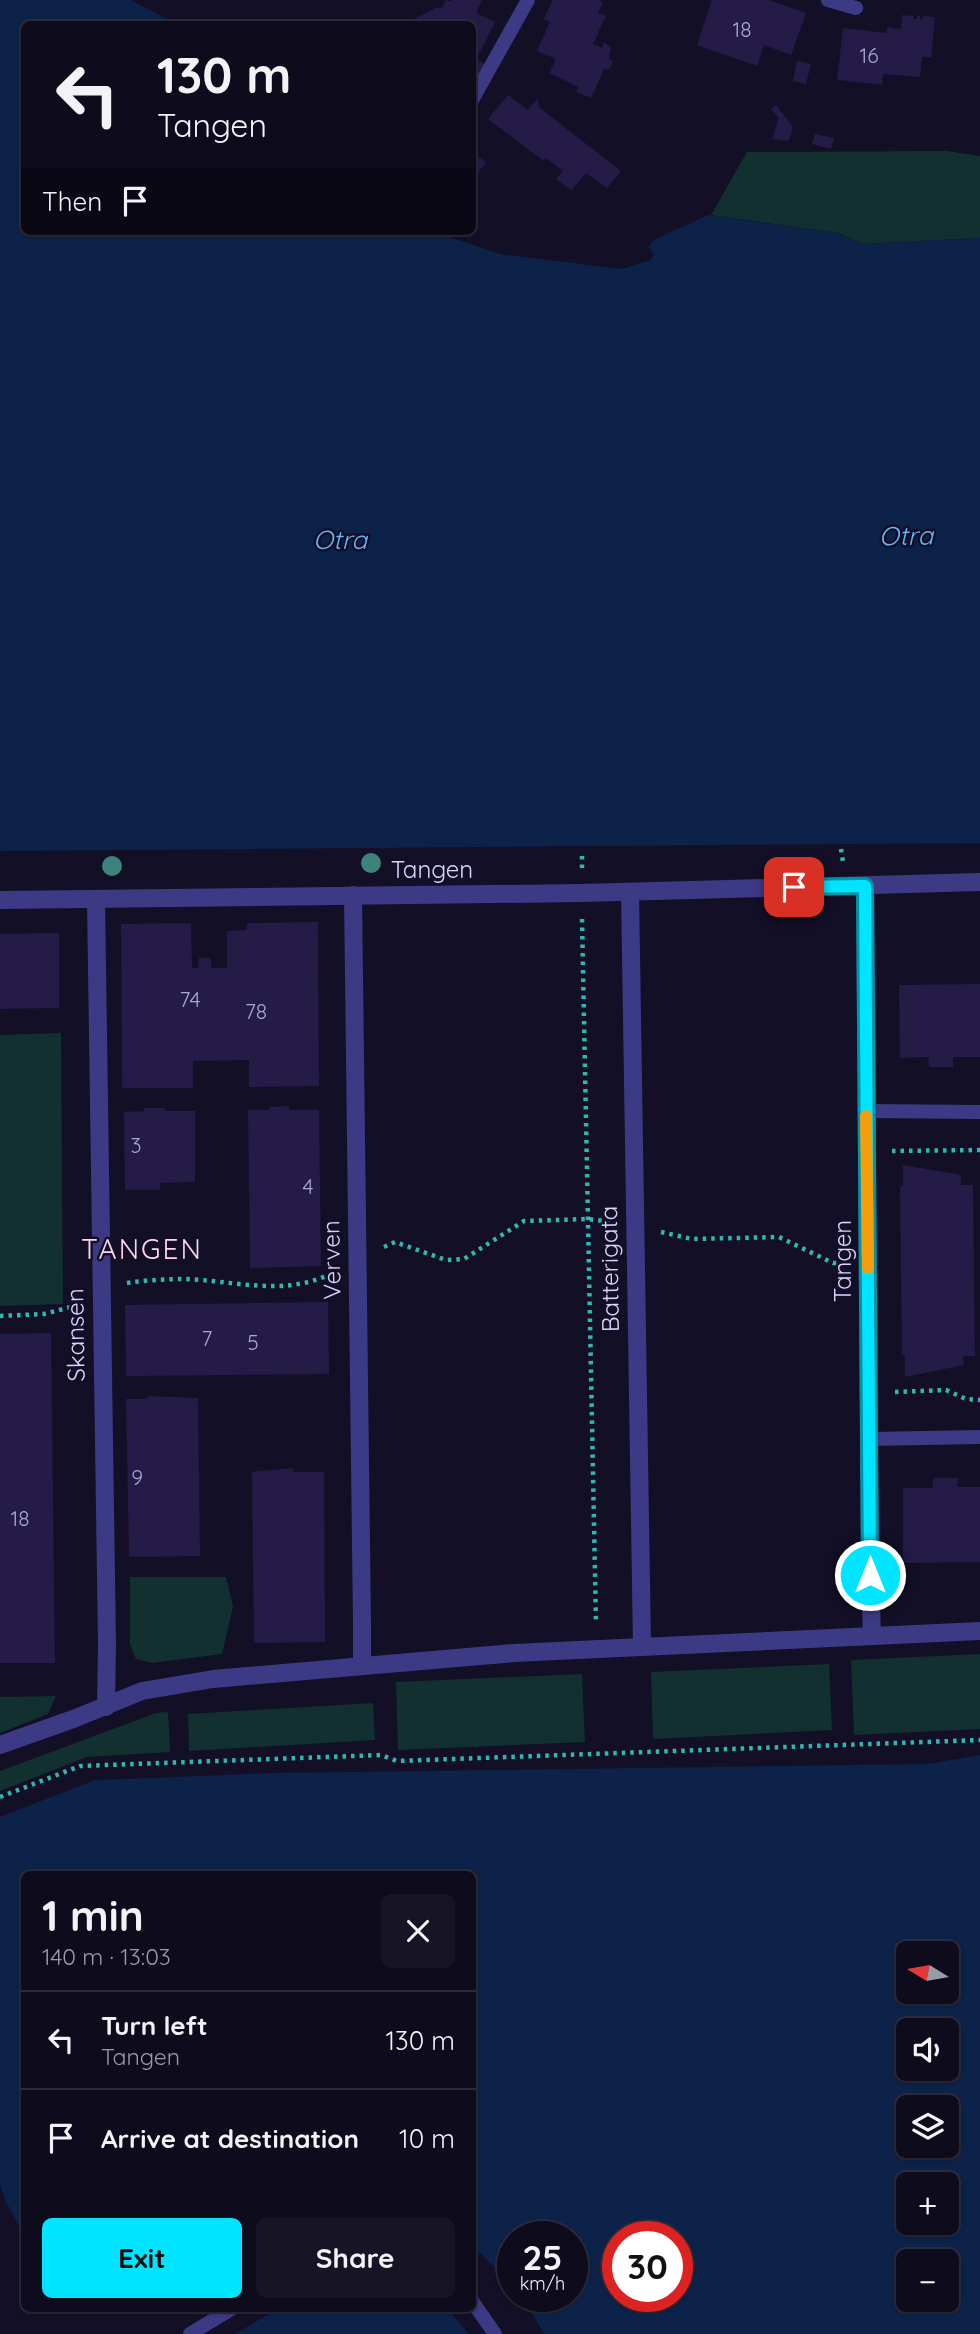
<!DOCTYPE html>
<html lang="en">
<head>
<meta charset="utf-8">
<style>
  :root { --surface:#0e0b1c; --page:#171425; --text:#f1f3f6; --muted:#9b9ba3; --line:#2e2b3b; --accent:#00e5ff }
  body { margin:0; font-family:Quicksand,sans-serif; background:var(--page); color:var(--text); height:100vh; display:flex; flex-direction:column; font-size:26px; white-space:nowrap }
  * { box-sizing:border-box; margin:0 }
  p { font-size:23px; color:var(--muted) }
  .icon { flex:none; width:38px; height:38px; fill:none; stroke:currentColor; stroke-width:2; stroke-linecap:round; stroke-linejoin:round }
  .map { position:relative; flex:1; overflow:hidden }
  .details { position:absolute; left:21px; top:1871px; width:455px; height:441px; display:flex; flex-direction:column; background:var(--surface); border-radius:10px; box-shadow:0 2px 5px #0004,0 0 0 2px var(--line) }
  .details>* { flex:none }
  .banner { position:absolute; left:21px; top:21px; width:455px; height:214px; border-radius:10px; box-shadow:0 2px 5px #0004,0 0 0 2px var(--line); background:#0e0b1c; color:var(--text); overflow:hidden }
  .needle { width:46px; rotate:281deg }
  .buttons { position:absolute; left:896px; top:1941px; display:grid; gap:14px }
  .buttons a { display:grid; place-items:center; width:63px; height:63px; border-radius:10px; background:var(--surface); box-shadow:0 2px 5px #0004,0 0 0 2px var(--line); font-size:35px }
  .speed { position:absolute; left:497px; top:2221px; display:flex; gap:14px; font-size:35px; font-weight:700; text-align:center }
  .speed>* { display:grid; place-content:center; width:91px; height:91px; border-radius:50%; background:var(--surface); box-shadow:0 2px 5px #0004,0 0 0 2px var(--line); line-height:1 }
  .speed small { font-size:18px; font-weight:400 }
  .speed .limit { border:10px solid #d22; background:#fff; color:#111 }
  .pin { position:absolute; display:grid; place-items:center; width:60px; height:60px; color:#fff; margin:-30px; border-radius:14px; box-shadow:0 4px 10px #0006 }
  .me { position:absolute; width:77px; margin:-38px; rotate:0deg; stroke-linejoin:round; filter:drop-shadow(0 0 5px #0008) }
  .turn { display:flex; align-items:center; gap:24px; height:147px; padding:0 21px; font-size:32px }
  .turn .icon { width:91px; height:91px; stroke-width:2.5 }
  .turn b { display:block; font-size:49px; line-height:60px }
  .then { display:flex; align-items:center; height:66px; padding:0 21px; background:#0003; gap:14px; font-size:26px }
  .round { display:grid; place-items:center; flex:none; width:74px; height:74px; border-radius:10px; background:var(--page) }
  .headline { display:flex; align-items:center; justify-content:space-between; height:119px; padding:0 21px }
  h1 { font-size:42px; font-weight:700; line-height:52px }
  .primary-button { display:flex; gap:14px; margin-top:auto; padding:14px 21px }
  .primary-button a { flex:1; height:80px; border-radius:10px; background:var(--accent); color:#111; font-size:28px; font-weight:700; line-height:80px; text-align:center }
  .primary-button a+a { background:var(--page); color:var(--text) }
  ul { padding:0; list-style:none }
  li { display:flex; align-items:center; gap:21px; height:98px; padding:0 21px; border-top:2px solid var(--line) }
  li div { flex:1 }
  li b { display:block; font-size:26px }
  li em { font-style:normal }
  .map>svg:first-child { display:block }
  .green { fill:#12302f }
  .water { fill:#0c2248; fill-rule:evenodd }
  .building { fill:#241b47 }
  .lines { fill:none; stroke-linecap:round; stroke-linejoin:round }
  .path { stroke:#2fb8b0; stroke-width:4.5; stroke-dasharray:3.5 5; stroke-linecap:butt }
  .service { stroke:#3d3a85; stroke-width:14 }
  .pedestrian { stroke:#3d3a85; stroke-width:18 }
  .minor { stroke:#3d3a85; stroke-width:18 }
  .tertiary { stroke:#3d3a85; stroke-width:18 }
  .tree { fill:#3d827b }
  .route-casing { stroke:#0095a6; stroke-width:18 }
  .route { stroke:#00e5ff; stroke-width:12 }
  .slow { stroke:#f59e0b; stroke-width:12 }
  .labels { text-anchor:middle; stroke-width:5; stroke-linejoin:round; paint-order:stroke }
  .number-label { font-size:21px; fill:#aca6d1 }
  .street-label { font-size:24px; fill:#d9d4ff; stroke:#130f26 }
  .water-label { font-size:26px; font-style:italic; fill:#62b6ff; stroke:#130f26 }
  .quarter-label { font-size:28px; letter-spacing:2px; fill:#ffd6f0; stroke:#130f26 }
</style>
</head>
<body>
<div class="map">
<svg width="980" height="2334" viewBox="0 0 980 2334">
  <rect width="100%" height="100%" fill="#130f26"/>
  <!-- green -->
  <g class="green">
    <polygon points="947,151 980,156 980,238 863,244 838,233 711,215 747,152"/>
    <polygon points="61,1033 63,1304 0,1306 0,1035"/>
    <polygon points="130,1577 226,1577 233,1606 222,1654 152,1663 136,1659 130,1644"/>
    <polygon points="980,1654 980,1729 854,1735 851,1660"/>
    <polygon points="829,1664 832,1730 653,1739 651,1672"/>
    <polygon points="582,1674 585,1742 398,1750 396,1682"/>
    <polygon points="56,1696 48,1714 0,1733 0,1697"/>
    <polygon points="373,1703 375,1740 189,1751 188,1714"/>
    <polygon points="168,1712 170,1752 87,1757 0,1791 0,1771 156,1713"/>
  </g>
  <!-- water -->
  <g class="water">
    <polygon points="0,0 131,0 176,24 24,24 24,231 440,231 444,235 500,254 622,269 651,260 654,254 648,247 654,240 708,215 838,233 863,244 980,238 980,843 0,851"/>
    <path d="M 980,1755 L 980,2334 L 544,2334 L 522,2296 L 572,2296 L 572,2236 L 513,2236 L 513,2286 L 473,2246 L 472,1874 L 24,1874 L 24,2234 L 6,2202 L 0,2185 L 0,1817 L 95,1780 L 275,1773 L 926,1764 ZM 908,1953 L 947,1953 L 947,1992 L 908,1992 ZM 908,2030 L 947,2030 L 947,2068 L 908,2068 ZM 908,2107 L 947,2107 L 947,2146 L 908,2146 ZM 908,2184 L 947,2184 L 947,2222 L 908,2222 ZM 618,2236 L 677,2236 L 677,2296 L 618,2296 ZM 908,2261 L 947,2261 L 947,2300 L 908,2300 Z"/>
    <polygon points="279,2308 447,2308 469,2334 235,2334"/>
  </g>
  <!-- building -->
  <g class="building">
    <polygon points="446,0 451,2 452,0 482,0 476,13 495,22 476,59 485,64 472,85 472,24 405,24 437,7 441,9"/>
    <polygon points="553,0 599,0 603,2 598,13 606,16 593,44 602,48 604,42 611,48 609,59 613,61 610,69 604,69 591,98 576,92 579,87 549,73 556,59 537,51 550,22 544,19"/>
    <polygon points="712,0 769,0 806,13 791,55 764,45 757,66 697,45"/>
    <polygon points="902,15 914,16 913,19 917,19 917,16 920,16 920,19 923,19 923,16 935,17 931,57 922,57 920,77 883,74 882,85 837,80 843,28 887,33 887,27 901,29"/>
    <polygon points="797,61 811,64 806,84 793,81"/>
    <polygon points="508,95 528,110 537,99 540,108 621,171 607,188 586,173 571,190 556,179 563,171 546,158 544,161 529,150 488,119"/>
    <polygon points="776,105 793,127 789,141 772,139 779,118 771,109"/>
    <polygon points="815,134 834,138 831,149 812,144"/>
    <polygon points="472,152 486,162 472,181"/>
    <polygon points="318,922 319,1086 249,1087 249,1060 193,1061 193,1088 122,1088 121,924 191,923 192,968 198,968 199,958 211,958 211,968 227,968 227,931 247,930 247,923"/>
    <polygon points="59,933 59,1008 0,1009 0,934"/>
    <polygon points="980,984 980,1057 953,1057 953,1067 929,1067 928,1057 900,1058 899,985"/>
    <polygon points="289,1106 289,1110 319,1110 321,1266 250,1268 248,1110 269,1110 269,1107"/>
    <polygon points="144,1108 165,1108 165,1111 195,1111 195,1182 160,1183 160,1190 125,1190 124,1112 144,1111"/>
    <polygon points="903,1165 961,1175 961,1185 973,1185 975,1356 963,1356 964,1365 905,1377 905,1355 902,1355 900,1186 903,1186"/>
    <polygon points="328,1302 329,1374 126,1376 125,1305"/>
    <polygon points="51,1333 55,1663 0,1663 0,1334"/>
    <polygon points="148,1396 198,1398 200,1556 129,1557 126,1399 147,1399"/>
    <polygon points="293,1468 293,1472 324,1472 325,1642 254,1643 252,1472"/>
    <polygon points="933,1478 958,1478 957,1487 980,1487 980,1562 903,1563 903,1488 933,1488"/>
  </g>
  <g class="lines">
    <!-- path -->
    <g class="path">
      <polyline points="841,849 843,862"/>
      <polyline points="582,868 582,851"/>
      <polyline points="582,919 596,1624"/>
      <polyline points="892,1151 980,1150"/>
      <polyline points="661,1232 692,1239 779,1237 833,1263 842,1263"/>
      <polyline points="384,1247 395,1242 446,1260 464,1259 524,1221 588,1219 611,1222"/>
      <path d="M 127,1283 C 146,1280 167,1279 187,1279 C 235,1281 286,1297 332,1273"/>
      <polyline points="0,1316 44,1314 75,1306"/>
      <polyline points="895,1392 946,1390 966,1399 980,1400"/>
      <polyline points="0,1797 80,1766 381,1755 397,1761 980,1740"/>
    </g>
    <!-- service -->
    <g class="service">
      <polyline points="828,0 856,8"/>
      <polyline points="472,100 528,0"/>
      <polyline points="866,1111 980,1112"/>
      <polyline points="869,1439 980,1437"/>
      <polyline points="472,2301 495,2334"/>
      <polyline points="190,2334 233,2308"/>
    </g>
    <!-- pedestrian -->
    <g class="pedestrian">
      <polyline points="630,892 642,1646"/>
      <polyline points="870,1575 872,1636"/>
      <polyline points="362,1624 362,1666"/>
      <polyline points="106,1707 107,1644"/>
      <polyline points="0,1745 76,1718 142,1691 213,1679 514,1653 980,1631"/>
    </g>
    <!-- minor -->
    <g class="minor">
      <polyline points="865,886 870,1575"/>
      <polyline points="353,895 362,1624"/>
      <polyline points="96,900 107,1644"/>
    </g>
    <!-- tertiary -->
    <polyline class="tertiary" points="0,900 581,893 980,882"/>
  </g>
  <!-- trees -->
  <g class="tree">
    <circle cx="371" cy="863" r="10"/>
    <circle cx="112" cy="866" r="10"/>
  </g>
  <g class="lines">
    <defs>
      <polyline id="route" points="794,887 865,886 870,1575"/>
    </defs>
    <!-- route casing -->
    <use href="#route" class="route-casing"/>
    <!-- route -->
    <use href="#route" class="route"/>
    <!-- slow -->
    <polyline class="slow" points="866,1116 868,1268"/>
  </g>
  <g class="labels">
    <!-- number labels -->
    <g class="number-label">
      <text x="742" y="37">18</text>
      <text x="869" y="63">16</text>
      <text x="190" y="1007">74</text>
      <text x="256" y="1019">78</text>
      <text x="136" y="1153">3</text>
      <text x="308" y="1194">4</text>
      <text x="207" y="1346">7</text>
      <text x="253" y="1350">5</text>
      <text x="137" y="1485">9</text>
      <text x="20" y="1526">18</text>
    </g>
    <!-- street labels -->
    <g class="street-label">
      <text x="432" y="878">Tangen</text>
      <text transform="translate(332 1260) rotate(-91)" y="8">Verven</text>
      <text transform="translate(843 1261) rotate(-90)" y="8">Tangen</text>
      <text transform="translate(610 1269) rotate(-91)" y="8">Batterigata</text>
      <text transform="translate(76 1335) rotate(-91)" y="8">Skansen</text>
    </g>
    <!-- water labels -->
    <g class="water-label">
      <text transform="translate(906 536) rotate(-1)" y="9">Otra</text>
      <text x="340" y="549">Otra</text>
    </g>
    <!-- quarter labels -->
    <g class="quarter-label">
      <text x="142" y="1259">TANGEN</text>
    </g>
  </g>
</svg>
<div class="buttons">
<a><svg class="needle" viewBox="-14 -14 28 28"><path d="M0-13l5 13h-10z" fill="#e53935"/><path d="M0 13l5-13h-10z" fill="#9b9ba3"/></svg></a>
<a><svg class="icon" aria-label="sound" viewBox="0 0 24 24"><path d="M4 9h4l5-4v14l-5-4H4zM17 9q2 3 0 6"/></svg></a>
<a><svg class="icon" aria-label="layers" viewBox="0 0 24 24"><path d="M12 4l9 5-9 5-9-5zM3 14l9 5 9-5"/></svg></a>
<a>+</a>
<a>−</a>
</div>
<div class="speed"><div>25<small>km/h</small></div><div class="limit">30</div></div>
<div class="pin" style="left:794px;top:887px;background:#d93025"><svg class="icon" aria-label="arrive" viewBox="0 0 24 24"><path d="M6 21V4h12l-3 4 3 4H6"/></svg></div>
<svg class="me" style="left:870px;top:1575px" viewBox="-20 -20 40 40"><circle r="17" fill="#00e5ff" stroke="#fff" stroke-width="3"/><path d="M0-11L8 9 0 5-8 9z" fill="#fff"/></svg>
<div class="banner">
<div class="turn"><svg class="icon" aria-label="left" viewBox="0 0 24 24"><path d="M17 20v-9H6M10 6l-5 5 5 5"/></svg><div><b>130 m</b>Tangen</div></div>
<div class="then">Then<svg class="icon" aria-label="arrive" viewBox="0 0 24 24"><path d="M6 21V4h12l-3 4 3 4H6"/></svg></div>
</div>
<section class="details">
<div class="headline"><div><h1>1 min</h1><p>140 m · 13:03</p></div><a class="round"><svg class="icon" aria-label="close" viewBox="0 0 24 24"><path d="M6 6l12 12M18 6L6 18"/></svg></a></div>
<ul>
<li><svg class="icon" aria-label="left" viewBox="0 0 24 24"><path d="M17 20v-9H6M10 6l-5 5 5 5"/></svg><div><b>Turn left</b><p>Tangen</p></div><em>130 m</em></li>
<li><svg class="icon" aria-label="arrive" viewBox="0 0 24 24"><path d="M6 21V4h12l-3 4 3 4H6"/></svg><div><b>Arrive at destination</b></div><em>10 m</em></li>
</ul>
<div class="primary-button"><a>Exit</a><a>Share</a></div>
</section>
</div>
</body>
</html>
